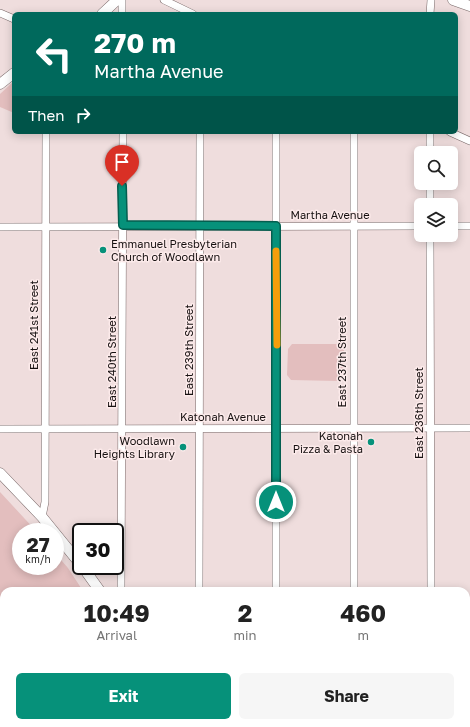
<!DOCTYPE html>
<html lang="en">
<head>
<meta charset="utf-8">
<style>
  :root { --surface:#fff; --page:#f6f6f6; --text:#222; --muted:#767676; --accent:#06917a }
  body { margin:0; font-family:"Golos Text",sans-serif; background:var(--page); color:var(--text); height:100vh; display:flex; flex-direction:column; font-size:15px; white-space:nowrap }
  * { box-sizing:border-box; margin:0 }
  p { font-size:13px; color:var(--muted) }
  .icon { flex:none; width:22px; height:22px; fill:none; stroke:currentColor; stroke-width:2; stroke-linecap:round; stroke-linejoin:round }
  .map { position:relative; flex:1; overflow:hidden }
  .side { position:absolute; left:0px; top:587px; width:470px; height:140px; display:flex; flex-direction:column; background:var(--surface); border-radius:12px 12px 0 0; box-shadow:0 2px 10px #0003 }
  .side>* { flex:none }
  .top-card { position:absolute; left:12px; top:12px; width:446px; height:122px; border-radius:6px; box-shadow:0 2px 10px #0003; background:#00695c; color:#fff; overflow:hidden }
  .fabs { position:absolute; left:414px; top:146px; display:grid; gap:8px }
  .fabs a { display:grid; place-items:center; width:44px; height:44px; border-radius:6px; background:var(--surface); box-shadow:0 2px 10px #0003; font-size:20px }
  .speed { position:absolute; left:12px; top:523px; display:flex; gap:8px; font-size:20px; font-weight:700; text-align:center }
  .speed>* { display:grid; place-content:center; width:52px; height:52px; border-radius:50%; background:var(--surface); box-shadow:0 2px 10px #0003; line-height:1 }
  .speed small { font-size:10px; font-weight:400 }
  .speed .limit { border:2px solid #111; border-radius:6px; background:#fff; color:#111 }
  .pin { position:absolute; display:grid; place-items:center; width:34px; height:34px; color:#fff; margin:-41px -17px; border-radius:50% 50% 50% 0; rotate:-45deg; box-shadow:0 0 4px #0007 }
  .pin .icon { rotate:45deg }
  .me { position:absolute; width:44px; margin:-22px; rotate:0deg; stroke-linejoin:round; filter:drop-shadow(0 0 3px #0008) }
  .turn { display:flex; align-items:center; gap:14px; height:84px; padding:0 16px; font-size:18px }
  .turn .icon { width:52px; height:52px; stroke-width:2.5 }
  .turn b { display:block; font-size:28px; line-height:34px }
  .then { display:flex; align-items:center; height:38px; padding:0 16px; background:#0003; gap:8px; font-size:15px }
  .eta { display:flex; justify-content:space-evenly; align-items:center; height:68px; text-align:center }
  .eta b { font-size:24px; font-weight:700; line-height:28px }
  .action { display:flex; gap:8px; margin-top:auto; padding:8px 16px }
  .action a { flex:1; height:46px; border-radius:6px; background:var(--accent); color:#fff; font-size:16px; font-weight:700; line-height:46px; text-align:center }
  .action a+a { background:var(--page); color:var(--text) }
  .map>svg:first-child { display:block }
  .green { fill:#e3bebe }
  .lines { fill:none; stroke-linecap:round; stroke-linejoin:round }
  .street-casing { stroke:#786868; stroke-width:8 }
  .secondary-casing { stroke:#786868; stroke-width:11 }
  .street { stroke:#fff; stroke-width:7 }
  .secondary { stroke:#fff; stroke-width:10 }
  .route-casing { stroke:#045e4f; stroke-width:10 }
  .route { stroke:#06917a; stroke-width:7 }
  .slow { stroke:#f59e0b; stroke-width:7 }
  .poi-dot { fill:#06917a; stroke:#fceaea; stroke-width:1.5 }
  .labels { text-anchor:middle; stroke-width:3; stroke-linejoin:round; paint-order:stroke }
  .street-label { font-size:11px; fill:#171111; stroke:#fceaea }
  .poi-label { font-size:11px; fill:#171111; stroke:#fceaea; text-anchor:end }
</style>
</head>
<body>
<div class="map">
<svg width="470" height="727" viewBox="0 0 470 727">
  <rect width="100%" height="100%" fill="#efdddd"/>
  <!-- green -->
  <g class="green">
    <polygon points="14,81 14,113 0,107 0,94"/>
    <polygon points="292,344 337,344 342,346 344,350 343,377 338,381 291,380 287,375 288,349"/>
    <polygon points="0,492 37,532 21,532 21,566 55,566 55,553 68,568 83,591 4,591 4,723 160,723 162,727 0,727"/>
  </g>
  <g class="lines">
    <defs>
      <g id="street">
        <polyline points="122,0 122,14"/>
        <polyline points="164,0 193,14"/>
        <polyline points="0,13 14,19"/>
        <polyline points="430,14 431,0"/>
        <polyline points="354,132 354,591"/>
        <polyline points="430,132 430,153"/>
        <polyline points="450,132 470,141"/>
        <polyline points="430,183 430,205"/>
        <polyline points="451,226 470,226"/>
        <polyline points="0,227 421,226"/>
        <polyline points="430,235 431,591"/>
        <polyline points="0,429 470,428"/>
        <polyline points="42,517 45,502 46,132"/>
        <polyline points="121,591 123,132"/>
        <polyline points="199,591 200,132"/>
        <polyline points="276,591 276,132"/>
        <polyline points="466,720 470,720"/>
        <polyline points="431,723 431,727"/>
        <polyline points="178,726 186,723"/>
        <polyline points="276,727 276,723"/>
        <polyline points="354,727 354,723"/>
      </g>
      <g id="secondary">
        <polyline points="453,0 470,6"/>
        <polyline points="102,14 117,0"/>
        <polyline points="0,84 14,73"/>
        <polyline points="0,473 42,517 81,565"/>
        <polyline points="82,566 100,591"/>
        <polyline points="177,723 179,727"/>
      </g>
    </defs>
    <!-- street casing -->
    <use href="#street" class="street-casing"/>
    <!-- secondary casing -->
    <use href="#secondary" class="secondary-casing"/>
    <!-- street -->
    <use href="#street" class="street"/>
    <!-- secondary -->
    <use href="#secondary" class="secondary"/>
  </g>
  <g class="lines">
    <defs>
      <polyline id="route" points="122,186 123,225 276,226 276,502"/>
    </defs>
    <!-- route casing -->
    <use href="#route" class="route-casing"/>
    <!-- route -->
    <use href="#route" class="route"/>
    <!-- slow -->
    <polyline class="slow" points="276,251 277,345"/>
  </g>
  <!-- markers -->
  <g class="poi-dot">
    <circle cx="103" cy="250" r="4"/>
    <circle cx="371" cy="442" r="4"/>
    <circle cx="183" cy="447" r="4"/>
  </g>
  <g class="labels">
    <!-- street labels -->
    <g class="street-label">
      <text x="330" y="219">Martha Avenue</text>
      <text transform="translate(34 325) rotate(-90)" y="4">East 241st Street</text>
      <text transform="translate(189 350) rotate(-90)" y="4">East 239th Street</text>
      <text transform="translate(112 362) rotate(-90)" y="4">East 240th Street</text>
      <text transform="translate(342 362) rotate(-90)" y="4">East 237th Street</text>
      <text transform="translate(419 413) rotate(-90)" y="4">East 236th Street</text>
      <text x="223" y="421">Katonah Avenue</text>
    </g>
    <!-- poi labels -->
    <g class="poi-label">
      <text x="111" y="248" text-anchor="start">Emmanuel Presbyterian<tspan x="111" dy="13">Church of Woodlawn</tspan></text>
      <text x="363" y="440">Katonah<tspan x="363" dy="13">Pizza &amp; Pasta</tspan></text>
      <text x="175" y="445">Woodlawn<tspan x="175" dy="13">Heights Library</tspan></text>
    </g>
  </g>
</svg>
<div class="fabs">
<a><svg class="icon" aria-label="search" viewBox="0 0 24 24"><circle cx="10" cy="10" r="6"/><path d="M15 15l6 6"/></svg></a>
<a><svg class="icon" aria-label="layers" viewBox="0 0 24 24"><path d="M12 4l9 5-9 5-9-5zM3 14l9 5 9-5"/></svg></a>
</div>
<div class="speed"><div>27<small>km/h</small></div><div class="limit">30</div></div>
<div class="pin" style="left:122px;top:186px;background:#d93025"><svg class="icon" aria-label="arrive" viewBox="0 0 24 24"><path d="M6 21V4h12l-3 4 3 4H6"/></svg></div>
<svg class="me" style="left:276px;top:502px" viewBox="-20 -20 40 40"><circle r="17" fill="#06917a" stroke="#fff" stroke-width="3"/><path d="M0-11L8 9 0 5-8 9z" fill="#fff"/></svg>
<div class="top-card">
<div class="turn"><svg class="icon" aria-label="left" viewBox="0 0 24 24"><path d="M17 20v-9H6M10 6l-5 5 5 5"/></svg><div><b>270 m</b>Martha Avenue</div></div>
<div class="then">Then<svg class="icon" aria-label="right" viewBox="0 0 24 24"><path d="M7 20v-9h11M14 6l5 5-5 5"/></svg></div>
</div>
<section class="side">
<div class="eta">
<div><b>10:49</b><p>Arrival</p></div>
<div><b>2</b><p>min</p></div>
<div><b>460</b><p>m</p></div>
</div>
<div class="action"><a>Exit</a><a>Share</a></div>
</section>
</div>
</body>
</html>
